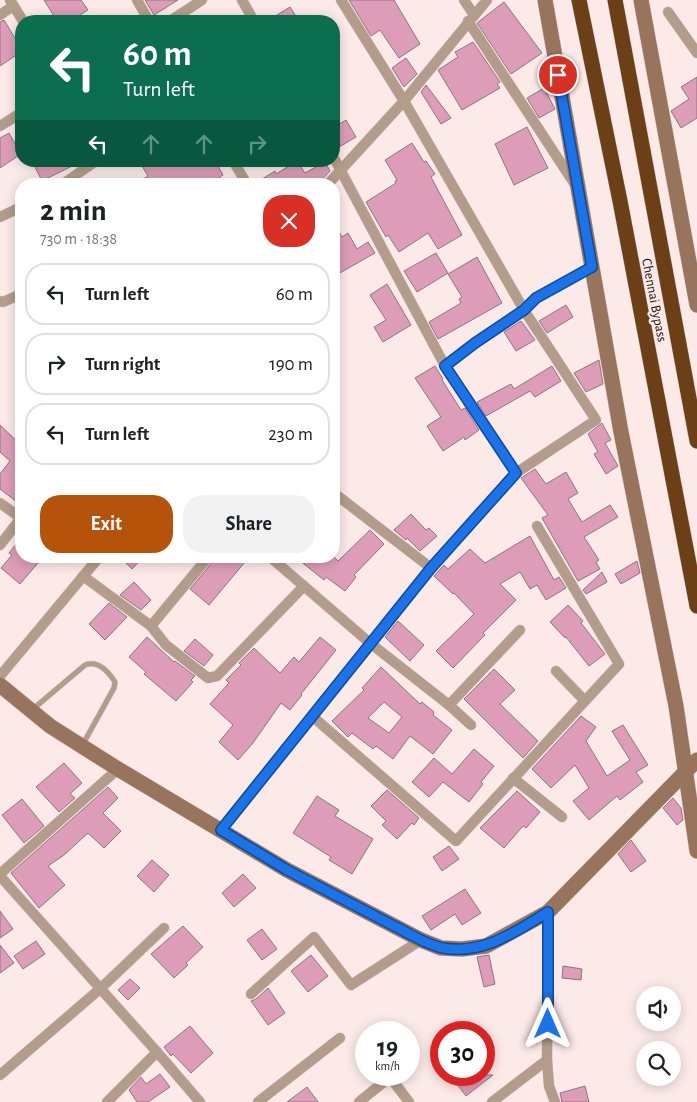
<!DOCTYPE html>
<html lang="en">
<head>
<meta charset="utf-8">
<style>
  :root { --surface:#fff; --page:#f2f2f2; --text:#202124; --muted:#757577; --line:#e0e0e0; --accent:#b45309 }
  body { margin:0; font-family:"Alegreya Sans",sans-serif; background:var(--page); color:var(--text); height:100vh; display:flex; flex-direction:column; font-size:19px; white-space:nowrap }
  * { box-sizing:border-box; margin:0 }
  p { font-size:16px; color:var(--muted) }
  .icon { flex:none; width:28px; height:28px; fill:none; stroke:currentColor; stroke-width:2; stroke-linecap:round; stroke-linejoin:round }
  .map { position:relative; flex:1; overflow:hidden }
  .details { position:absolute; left:15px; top:178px; width:325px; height:385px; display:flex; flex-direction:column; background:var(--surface); border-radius:20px; box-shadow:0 2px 12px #0003 }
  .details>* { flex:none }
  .banner { position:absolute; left:15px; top:15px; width:325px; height:152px; border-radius:20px; box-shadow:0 2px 12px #0003; background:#0b6e4f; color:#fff; overflow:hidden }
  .tools { position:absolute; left:636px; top:986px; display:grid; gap:10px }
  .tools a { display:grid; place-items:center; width:45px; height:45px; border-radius:50%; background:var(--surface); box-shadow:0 2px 12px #0003; font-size:25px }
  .speed { position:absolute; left:355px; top:1021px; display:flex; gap:10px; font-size:25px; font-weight:700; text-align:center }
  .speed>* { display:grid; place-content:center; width:65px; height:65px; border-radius:50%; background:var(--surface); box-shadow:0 2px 12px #0003; line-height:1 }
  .speed small { font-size:12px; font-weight:400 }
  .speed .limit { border:8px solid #d22; background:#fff; color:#111 }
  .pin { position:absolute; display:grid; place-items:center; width:42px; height:42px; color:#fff; margin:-21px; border:2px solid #fff; border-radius:50%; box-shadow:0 1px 5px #0007 }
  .me { position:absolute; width:55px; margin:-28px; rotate:0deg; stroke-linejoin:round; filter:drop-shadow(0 0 4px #0008) }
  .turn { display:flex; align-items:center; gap:18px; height:105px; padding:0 25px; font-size:22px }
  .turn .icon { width:65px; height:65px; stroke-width:2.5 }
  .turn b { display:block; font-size:35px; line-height:42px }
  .lanes { display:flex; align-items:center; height:48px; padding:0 25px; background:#0003; justify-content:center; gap:25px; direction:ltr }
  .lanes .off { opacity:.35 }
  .round { display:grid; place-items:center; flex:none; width:52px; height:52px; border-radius:20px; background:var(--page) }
  .headline { display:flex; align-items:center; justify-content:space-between; height:85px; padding:0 25px }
  h1 { font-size:30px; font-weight:700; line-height:38px }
  .primary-button { display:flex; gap:10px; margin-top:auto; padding:10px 25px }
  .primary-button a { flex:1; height:58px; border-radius:20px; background:var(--accent); color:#fff; font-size:20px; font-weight:700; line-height:58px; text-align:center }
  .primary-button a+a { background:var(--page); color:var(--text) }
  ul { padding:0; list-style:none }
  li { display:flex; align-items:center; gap:15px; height:62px; margin:0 10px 8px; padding:0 15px; border:2px solid var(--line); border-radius:20px }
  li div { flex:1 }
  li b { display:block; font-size:19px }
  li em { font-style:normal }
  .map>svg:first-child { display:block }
  .building { fill:#dd9cb7; stroke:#8e767f; fill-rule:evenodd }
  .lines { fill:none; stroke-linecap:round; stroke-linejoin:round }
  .lane-casing { stroke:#d8c8c6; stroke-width:6 }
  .street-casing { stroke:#d8c8c6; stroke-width:11 }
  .secondary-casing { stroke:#d8c8c6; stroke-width:16 }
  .highway-casing { stroke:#d8c8c6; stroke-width:16 }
  .lane { stroke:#b49c8b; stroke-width:5 }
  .street { stroke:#b49c8b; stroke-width:10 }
  .secondary { stroke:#97745b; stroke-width:15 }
  .highway { stroke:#6d3f17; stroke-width:15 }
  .route-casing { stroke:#114b97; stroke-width:12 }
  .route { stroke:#1a73e8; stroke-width:9 }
  .labels { text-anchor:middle; stroke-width:5; stroke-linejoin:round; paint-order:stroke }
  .street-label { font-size:14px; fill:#1d1312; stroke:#fceae8 }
</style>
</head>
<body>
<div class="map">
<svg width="697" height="1102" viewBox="0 0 697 1102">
  <rect width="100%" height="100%" fill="#fceae8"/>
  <!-- building -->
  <g class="building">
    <polygon points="44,0 81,0 88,10 77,17 80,21 57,21"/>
    <polygon points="145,0 178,0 154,15"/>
    <polygon points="349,0 394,0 420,44 399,58 380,30 371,36"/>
    <polygon points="504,2 542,53 511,74 477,23"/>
    <polygon points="290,7 299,21 267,21"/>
    <polygon points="4,20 21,48 21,52 0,66 0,22"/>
    <polygon points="473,42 500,82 497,84 500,88 462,110 438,70 458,57 455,52"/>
    <polygon points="406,58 417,74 404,87 392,68"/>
    <polygon points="697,77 697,118 681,128 671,111 689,99 681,87"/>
    <polygon points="426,85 451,118 441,124 421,92"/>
    <polygon points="544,88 555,109 539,118 527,98"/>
    <polygon points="346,120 356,137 334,150 334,127"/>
    <polygon points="527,127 548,168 514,185 495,144"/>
    <polygon points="9,133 21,154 0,168 0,138"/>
    <polygon points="412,143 424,162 426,161 435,174 431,177 462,235 438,249 428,233 399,252 388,235 386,237 366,202 396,183 395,181 397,180 385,160"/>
    <polygon points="32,161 82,161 42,181"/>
    <polygon points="139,161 215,161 223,175 216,180 218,184 135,184 148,176"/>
    <polygon points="297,161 305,173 325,162 330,171 318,184 254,184 275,171 276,174"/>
    <polygon points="334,222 342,237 348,233 357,249 368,242 375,253 338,274 334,266"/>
    <polygon points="436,253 448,273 417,292 404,271"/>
    <polygon points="477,257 502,303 438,339 429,322 461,303 459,299 462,297 448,274"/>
    <polygon points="387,284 411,325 383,342 374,327 386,320 370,295"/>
    <polygon points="566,305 573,317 547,333 539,321"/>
    <polygon points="521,321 535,340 516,351 504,332"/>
    <polygon points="599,360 603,384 586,392 574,373"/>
    <polygon points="435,366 443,379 442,380 461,410 465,408 479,430 465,440 464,437 443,451 427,426 441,417 415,378"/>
    <polygon points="552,366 561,381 535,397 530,391 486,416 477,402 511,384 514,389"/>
    <polygon points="602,423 611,440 605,443 618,466 606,474 594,454 598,452 588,434"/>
    <polygon points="0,425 20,444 15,449 21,454 21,496 17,502 0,489 0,474 10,461 0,452"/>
    <polygon points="535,469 546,484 566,472 578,493 568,499 582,522 610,505 618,517 584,537 599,560 596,562 600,569 578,581 542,518 548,515 521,478"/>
    <polygon points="411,514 426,530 429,528 437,536 420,551 407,538 406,540 394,530"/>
    <polygon points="370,530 384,544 354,575 356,577 345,591 326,577 324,580 294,556 333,556 338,561"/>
    <polygon points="530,536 554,580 559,577 566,588 546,600 537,585 530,589 520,572 500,584 516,600 483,633 485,635 453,668 436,651 474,614 454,593 453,594 434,576 444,565 448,569 470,549 485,563"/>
    <polygon points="21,538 21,556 44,556 20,584 1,568 12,555 9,553"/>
    <polygon points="119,556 144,556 132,569"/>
    <polygon points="216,556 250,556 209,605 190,589 214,560"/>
    <polygon points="637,561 640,573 621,584 615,574"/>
    <polygon points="602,572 607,582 586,594 583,590"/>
    <polygon points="134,582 151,600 141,610 120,595"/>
    <polygon points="109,603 127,617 105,640 89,624"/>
    <polygon points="568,605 583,621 581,623 605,654 589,666 566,637 565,638 550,622"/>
    <polygon points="398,621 424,645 410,661 385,637"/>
    <polygon points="147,637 174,662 175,661 195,676 191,680 193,682 176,701 144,674 146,672 129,657"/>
    <polygon points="320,637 336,650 301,694 302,695 290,710 281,703 253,743 238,760 219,742 233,725 210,704 229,683 226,680 241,665 239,663 254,648 280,673 294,657 299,662"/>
    <polygon points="195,639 213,655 204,666 184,651"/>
    <path d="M 381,667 L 420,704 L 422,702 L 434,712 L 433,715 L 452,730 L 433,754 L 410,736 L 393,759 L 376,746 L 373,749 L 352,733 L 348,737 L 332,721 L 364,690 L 362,688 ZM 384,702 L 402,717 L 389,733 L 368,718 Z"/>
    <polygon points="494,669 515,690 500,704 538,741 523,758 464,699"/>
    <polygon points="581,716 596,727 586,741 607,776 630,760 612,731 623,725 648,765 636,772 643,782 620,800 617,796 589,820 573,801 589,788 575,765 551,788 532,769"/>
    <polygon points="474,749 494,766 481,782 483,784 469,802 443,782 429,797 412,782 434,758 452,774"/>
    <polygon points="64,763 82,783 70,794 75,798 59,812 36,787"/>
    <polygon points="108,787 118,798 103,813 121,831 104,848 88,833 64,855 48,866 65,885 39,908 11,873"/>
    <polygon points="387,790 419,818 414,825 412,823 397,839 382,825 386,821 371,806"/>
    <polygon points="517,791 540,812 526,828 523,826 504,848 480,828"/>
    <polygon points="317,796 339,810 335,816 373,839 352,874 329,860 331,857 293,833"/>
    <polygon points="673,798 681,808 683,820 677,825 663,808"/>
    <polygon points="22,799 44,826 24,843 2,815"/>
    <polygon points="631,840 646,861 631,872 618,854"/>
    <polygon points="449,846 459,859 442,871 433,857"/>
    <polygon points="152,860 169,875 154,892 137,876"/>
    <polygon points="243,874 256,888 234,907 222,893"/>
    <polygon points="465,889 481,913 462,925 455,914 431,930 422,916"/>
    <polygon points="0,911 13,929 0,938"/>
    <polygon points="183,926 203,947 186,963 188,965 174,978 151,954"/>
    <polygon points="262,929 277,949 262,960 247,940"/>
    <polygon points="36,941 45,954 23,969 14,956"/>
    <polygon points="0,945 14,963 0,973"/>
    <polygon points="311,955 328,976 308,992 291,971"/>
    <polygon points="489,955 495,984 484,987 477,957"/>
    <polygon points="563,966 582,969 581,980 562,978"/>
    <polygon points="130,979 140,988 128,1000 118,990"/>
    <polygon points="268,988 285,1013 268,1025 251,1001 256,999"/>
    <polygon points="190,1026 213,1053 191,1073 173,1054 171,1056 164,1047"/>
    <polygon points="160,1074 170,1087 148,1102 137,1102 129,1090 141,1077 146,1084"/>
    <polygon points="450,1075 493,1075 466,1096"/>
    <polygon points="585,1086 589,1102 562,1102 560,1093"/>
    <polygon points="307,1087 318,1102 287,1102"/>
  </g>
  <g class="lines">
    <defs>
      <path id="lane" d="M 33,709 L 85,665 C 98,660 108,671 115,682 L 114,688 L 83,744"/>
      <g id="street">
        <polyline points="10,0 23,21"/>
        <polyline points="137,0 149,21"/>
        <polyline points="242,0 254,21"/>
        <polyline points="341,0 404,101 524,310 536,298 592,267"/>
        <polyline points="464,0 474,15"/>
        <polyline points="668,12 697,53"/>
        <polyline points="0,15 13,6"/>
        <polyline points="170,21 202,0"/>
        <polyline points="468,21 574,183"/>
        <polyline points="0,126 21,113"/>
        <polyline points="334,158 445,366 516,473 596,420 524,310 475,343 445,366"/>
        <polyline points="233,161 247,184"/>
        <polyline points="63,184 96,161"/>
        <polyline points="328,184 404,101 487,0"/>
        <polyline points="0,217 21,207"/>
        <polyline points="0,301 3,302 21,294"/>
        <polyline points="334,493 431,568"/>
        <polyline points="0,503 21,518 0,545"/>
        <polyline points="269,556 370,643 449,705 520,630"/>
        <polyline points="83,576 151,626 166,645 208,678 217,676 304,586"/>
        <polyline points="151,626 209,556"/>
        <polyline points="556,671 585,701"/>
        <polyline points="0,676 100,556"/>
        <polyline points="449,705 471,725"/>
        <polyline points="312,716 456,841 619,664 537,526"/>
        <polyline points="513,778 562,817"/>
        <polyline points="221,830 431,568 516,473"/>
        <polyline points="0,874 118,769"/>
        <polyline points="0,876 157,1052 107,1102"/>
        <polyline points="548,912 547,1060 549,1086 555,1102"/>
        <polyline points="251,994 314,937 351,985 421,940"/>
        <polyline points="157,1052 200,1102"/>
        <polyline points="0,1075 101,988 164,928"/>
        <polyline points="258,1102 340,1038"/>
        <polyline points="359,1102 390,1077 409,1102"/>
        <polyline points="492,1102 547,1060"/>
      </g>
      <g id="secondary">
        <polyline points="545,0 621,432 676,706 697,851"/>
        <polyline points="641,0 697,305"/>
        <polyline points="0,685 50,726 118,769 287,870 421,940 441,948 462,949 486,946 548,912 697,760"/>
      </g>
      <g id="highway">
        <polyline points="579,0 620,201 697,606"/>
        <polyline points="615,0 697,441"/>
      </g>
    </defs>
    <!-- lane casing -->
    <use href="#lane" class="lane-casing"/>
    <!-- street casing -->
    <use href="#street" class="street-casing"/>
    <!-- secondary casing -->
    <use href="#secondary" class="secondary-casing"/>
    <!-- highway casing -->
    <use href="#highway" class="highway-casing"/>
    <!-- lane -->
    <use href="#lane" class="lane"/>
    <!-- street -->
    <use href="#street" class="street"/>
    <!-- secondary -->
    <use href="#secondary" class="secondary"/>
    <!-- highway -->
    <use href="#highway" class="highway"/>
  </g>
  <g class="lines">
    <defs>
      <path id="route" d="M 548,1024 L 548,912 C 514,932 484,955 443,948 C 436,947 428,943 421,940 L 287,870 L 221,830 L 431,568 L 516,473 L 445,366 L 475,343 L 524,310 L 536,298 L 592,267 L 558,75"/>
    </defs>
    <!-- route casing -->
    <use href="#route" class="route-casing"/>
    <!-- route -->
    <use href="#route" class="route"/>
  </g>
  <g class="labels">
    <!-- street labels -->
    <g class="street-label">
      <text transform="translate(655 300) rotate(79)" y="5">Chennai Bypass</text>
    </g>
  </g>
</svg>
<div class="tools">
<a><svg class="icon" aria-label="sound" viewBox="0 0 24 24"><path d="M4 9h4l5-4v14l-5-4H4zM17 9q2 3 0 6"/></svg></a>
<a><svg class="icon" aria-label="search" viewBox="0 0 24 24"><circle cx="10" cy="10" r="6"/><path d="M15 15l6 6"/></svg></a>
</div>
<div class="speed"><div>19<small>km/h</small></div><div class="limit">30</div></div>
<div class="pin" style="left:558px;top:75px;background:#d93025"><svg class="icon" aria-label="arrive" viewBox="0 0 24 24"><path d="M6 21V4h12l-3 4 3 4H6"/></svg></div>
<svg class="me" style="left:548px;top:1024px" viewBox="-20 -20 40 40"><path d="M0-17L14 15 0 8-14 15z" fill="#1a73e8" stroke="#fff" stroke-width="4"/></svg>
<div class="banner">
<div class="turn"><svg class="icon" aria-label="left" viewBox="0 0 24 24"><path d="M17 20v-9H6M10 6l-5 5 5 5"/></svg><div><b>60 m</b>Turn left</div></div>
<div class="lanes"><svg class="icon" aria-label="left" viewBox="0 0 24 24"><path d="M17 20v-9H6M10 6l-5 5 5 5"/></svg><svg class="icon off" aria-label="ahead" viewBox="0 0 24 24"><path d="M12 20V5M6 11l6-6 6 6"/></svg><svg class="icon off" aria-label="ahead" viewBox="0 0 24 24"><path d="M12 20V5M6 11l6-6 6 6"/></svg><svg class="icon off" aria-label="right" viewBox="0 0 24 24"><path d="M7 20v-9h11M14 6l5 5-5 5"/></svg></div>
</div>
<section class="details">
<div class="headline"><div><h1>2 min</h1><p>730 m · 18:38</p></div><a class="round" style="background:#d93025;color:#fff"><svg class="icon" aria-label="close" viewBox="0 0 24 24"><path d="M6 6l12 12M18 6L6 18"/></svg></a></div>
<ul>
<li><svg class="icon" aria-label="left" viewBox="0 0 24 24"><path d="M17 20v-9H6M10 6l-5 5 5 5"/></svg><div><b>Turn left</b></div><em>60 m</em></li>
<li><svg class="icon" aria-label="right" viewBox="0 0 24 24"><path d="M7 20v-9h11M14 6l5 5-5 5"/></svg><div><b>Turn right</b></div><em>190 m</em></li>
<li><svg class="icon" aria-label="left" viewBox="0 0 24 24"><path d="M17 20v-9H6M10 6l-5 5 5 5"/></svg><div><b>Turn left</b></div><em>230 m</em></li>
</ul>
<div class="primary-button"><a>Exit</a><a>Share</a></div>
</section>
</div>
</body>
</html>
